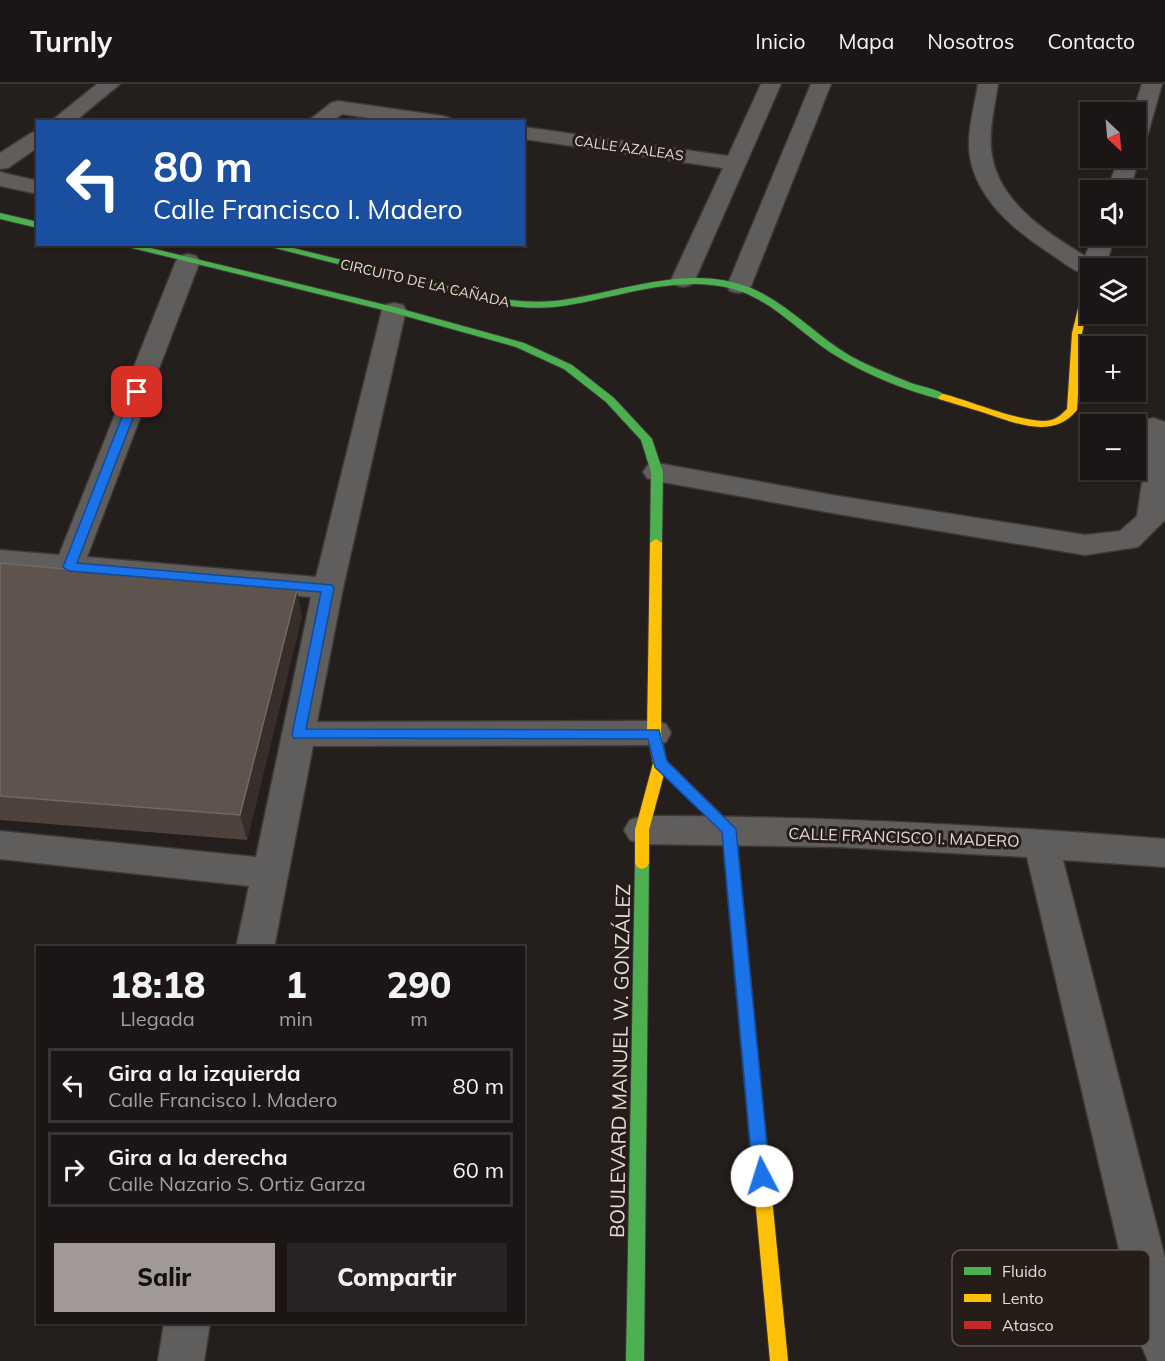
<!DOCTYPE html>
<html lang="es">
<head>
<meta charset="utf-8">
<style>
  :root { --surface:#1b1615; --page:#282322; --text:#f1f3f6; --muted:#a09fa0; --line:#393534; --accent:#a09996 }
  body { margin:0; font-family:Mulish,sans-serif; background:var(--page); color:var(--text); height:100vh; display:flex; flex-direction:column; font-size:22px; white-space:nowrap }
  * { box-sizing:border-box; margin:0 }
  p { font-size:20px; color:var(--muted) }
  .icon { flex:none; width:33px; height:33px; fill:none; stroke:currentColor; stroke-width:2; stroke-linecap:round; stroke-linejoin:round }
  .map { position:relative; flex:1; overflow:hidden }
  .details { position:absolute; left:36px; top:862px; width:489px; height:378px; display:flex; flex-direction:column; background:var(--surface); border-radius:0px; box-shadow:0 2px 4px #0004,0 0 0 2px var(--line) }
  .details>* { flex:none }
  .hud { position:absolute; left:36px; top:36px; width:489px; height:126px; border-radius:0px; box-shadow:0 2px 4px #0004,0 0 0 2px var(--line); background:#1a4fa0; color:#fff; overflow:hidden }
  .needle { width:39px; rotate:154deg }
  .controls { position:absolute; left:1080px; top:18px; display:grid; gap:12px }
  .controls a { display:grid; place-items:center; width:66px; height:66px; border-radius:0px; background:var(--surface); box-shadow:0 2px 4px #0004,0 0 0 2px var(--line); font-size:30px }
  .pin { position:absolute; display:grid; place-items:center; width:51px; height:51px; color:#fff; margin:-26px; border-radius:12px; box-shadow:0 3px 9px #0006 }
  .me { position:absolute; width:66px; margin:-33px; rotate:355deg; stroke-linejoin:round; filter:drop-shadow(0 0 4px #0008) }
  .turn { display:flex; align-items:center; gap:21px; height:126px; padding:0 18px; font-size:27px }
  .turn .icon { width:78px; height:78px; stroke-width:2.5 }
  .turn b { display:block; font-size:42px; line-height:51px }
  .eta { display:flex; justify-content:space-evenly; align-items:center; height:102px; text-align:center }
  .eta b { font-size:36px; font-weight:800; line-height:42px }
  .cta { display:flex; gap:12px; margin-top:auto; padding:12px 18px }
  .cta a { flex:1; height:69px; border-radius:0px; background:var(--accent); color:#111; font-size:24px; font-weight:800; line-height:69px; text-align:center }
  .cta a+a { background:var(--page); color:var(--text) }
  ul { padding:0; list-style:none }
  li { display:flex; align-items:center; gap:18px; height:75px; margin:0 12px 9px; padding:0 6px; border:3px solid var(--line); border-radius:0px }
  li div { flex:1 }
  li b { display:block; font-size:22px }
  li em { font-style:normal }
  header { display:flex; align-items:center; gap:36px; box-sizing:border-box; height:84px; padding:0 30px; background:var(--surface); border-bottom:2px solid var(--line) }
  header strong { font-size:28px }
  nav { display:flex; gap:33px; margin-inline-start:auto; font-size:21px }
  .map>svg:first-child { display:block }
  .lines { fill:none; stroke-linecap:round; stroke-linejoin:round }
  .street-casing { stroke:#3e3937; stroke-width:3 }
  .fast-casing { stroke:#3e3937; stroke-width:2 }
  .slow-casing { stroke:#3e3937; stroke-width:2 }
  .jam-casing { stroke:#3e3937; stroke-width:2 }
  .street { fill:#605e5d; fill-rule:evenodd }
  .fast { fill:#4caf50; fill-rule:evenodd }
  .slow { fill:#ffc107; fill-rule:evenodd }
  .jam { fill:#c62828; fill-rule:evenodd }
  .wall { fill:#4e423d }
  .shaded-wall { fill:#372d29 }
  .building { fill:#5e534d; stroke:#736863; stroke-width:1.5 }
  .route { fill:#1a73e8; stroke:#114b97; stroke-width:1.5 }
  .labels { text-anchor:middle; stroke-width:6; stroke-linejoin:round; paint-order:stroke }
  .far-street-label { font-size:14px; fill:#e2dbd8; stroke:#271d18 }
  .street-label { font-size:16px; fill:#e2dbd8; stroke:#271d18 }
  .near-street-label { font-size:20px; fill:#e2dbd8; stroke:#271d18 }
  .key { fill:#271d18; stroke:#5f5652; stroke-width:1.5 }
  .key-label { font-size:16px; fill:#e2dbd8 }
</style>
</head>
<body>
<header>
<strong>Turnly</strong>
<nav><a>Inicio</a><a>Mapa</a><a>Nosotros</a><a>Contacto</a></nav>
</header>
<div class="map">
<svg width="1165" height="1277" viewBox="0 0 1165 1277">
  <rect width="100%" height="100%" fill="#241e1c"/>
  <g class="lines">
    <defs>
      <g id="street">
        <polygon points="97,0 120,0 74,38 50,38"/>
        <polygon points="761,0 781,0 695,196 691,201 683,203 675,201 671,196 723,84 524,55 524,43 728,72"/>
        <polygon points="811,0 831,0 751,202 748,207 739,209 730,207 727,202"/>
        <path d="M 978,0 L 998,0 C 995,21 989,44 991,65 C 996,117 1045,147 1085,172 L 1093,152 L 1115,152 L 1105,184 L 1090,184 L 1090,192 C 1077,189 1065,180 1054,172 C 1016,148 972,113 969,64 C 968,43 975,21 978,0 Z"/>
        <polygon points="1142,0 1162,0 1147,53 1143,57 1136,59 1136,28 1133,28"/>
        <polygon points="338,17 443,32 450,34 453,38 396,38 342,30 331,38 307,38 331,19"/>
        <polygon points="38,47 38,63 8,84 0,85 0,69 31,49"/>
        <polygon points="1136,69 1140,74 1129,106 1107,106 1119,74 1136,74"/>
        <polygon points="0,88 38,97 38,110 0,102"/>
        <polygon points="188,170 196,172 200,177 87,473 316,493 382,226 385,221 394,219 403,221 406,226 343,504 317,638 654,637 666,640 671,649 666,658 654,661 313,662 274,864 236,864 249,802 0,775 0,747 256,773 311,513 0,486 0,466 59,471 176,177 180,172"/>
        <polygon points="1154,334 1165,338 1165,436 1138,463 1085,471 838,430 657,397 647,394 643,388 647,382 657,379 838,412 1085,451 1120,447 1137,432 1143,392 1141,342 1144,336"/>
        <path d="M 642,732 C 817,732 991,741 1165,755 L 1165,783 L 1063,776 L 1165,1174 L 1165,1277 L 1148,1277 L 1142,1263 L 1027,773 L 838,763 L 642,760 L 630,756 L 624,746 L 630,736 Z"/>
        <polygon points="164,1239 210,1239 204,1277 158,1277"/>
      </g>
      <g id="fast">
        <polygon points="0,129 38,138 38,144 0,135"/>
        <polygon points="116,160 134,160 398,224 524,259 572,281 614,314 652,355 663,388 662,459 656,463 650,459 651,388 641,356 606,318 564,285 516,263 391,228"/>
        <path d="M 259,160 L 277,160 L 495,214 C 514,217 534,219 554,217 C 619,210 686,178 751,204 C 789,220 817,253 852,273 C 871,283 891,291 911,299 C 922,303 939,305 948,313 L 943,316 C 904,306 864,290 830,268 C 797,246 770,214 730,204 C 671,190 613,216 554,223 C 535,225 515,223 495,220 Z"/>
        <polygon points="642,773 647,775 649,779 644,1277 626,1277 635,779 637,775"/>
      </g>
      <g id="slow">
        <path d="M 1090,193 L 1090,214 L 1082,249 L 1077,326 C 1053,356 1015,339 985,329 C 970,324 954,320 939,315 L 938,313 L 943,310 C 969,316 1028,342 1051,336 C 1058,334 1062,330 1067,325 L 1072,249 L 1085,196 Z"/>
        <polygon points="656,455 662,459 661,649 667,679 649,746 649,779 647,783 642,785 637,783 635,779 635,746 653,679 647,649 650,459"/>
        <polygon points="747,933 753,935 755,940 788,1277 770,1277 739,940 741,935"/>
      </g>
      <polygon id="jam" points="660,674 665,675 736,745 755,940 753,945 747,947 741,945 739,940 722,747 655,683 653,679 655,675"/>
    </defs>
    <!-- street casing -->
    <use href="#street" class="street-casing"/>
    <!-- fast casing -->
    <use href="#fast" class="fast-casing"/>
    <!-- slow casing -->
    <use href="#slow" class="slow-casing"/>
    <!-- jam casing -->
    <use href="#jam" class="jam-casing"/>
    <!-- street -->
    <use href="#street" class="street"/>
    <!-- fast -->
    <use href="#fast" class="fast"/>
    <!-- slow -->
    <use href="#slow" class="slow"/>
    <!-- jam -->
    <use href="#jam" class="jam"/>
  </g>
  <!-- wall -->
  <polygon class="wall" points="0,479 302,532 247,756 0,736"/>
  <!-- shaded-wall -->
  <polygon class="shaded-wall" points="297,506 302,532 247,756 240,731"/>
  <!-- building -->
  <polygon class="building" points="0,479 297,506 240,731 0,712"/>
  <!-- route -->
  <polygon class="route" points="133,305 141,305 143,308 77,479 332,501 334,504 306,645 659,646 667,677 736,745 770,1092 768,1098 762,1100 756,1098 753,1092 722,748 655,683 648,655 294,654 292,650 321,508 69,487 63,483"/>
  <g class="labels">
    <!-- far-street labels -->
    <g class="far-street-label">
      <text transform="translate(629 64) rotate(8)" y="5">CALLE AZALEAS</text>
      <text transform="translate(425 199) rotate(13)" y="5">CIRCUITO DE LA CAÑADA</text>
    </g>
    <!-- street labels -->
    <g class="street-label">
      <text transform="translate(904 753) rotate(2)" y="6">CALLE FRANCISCO I. MADERO</text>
    </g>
    <!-- near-street labels -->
    <g class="near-street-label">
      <text transform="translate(620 977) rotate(-89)" y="7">BOULEVARD MANUEL W. GONZÁLEZ</text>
    </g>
  </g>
  <!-- legend -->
  <rect x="952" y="1166" width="198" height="96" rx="9" class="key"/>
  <rect x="964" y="1183" width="27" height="8" fill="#4caf50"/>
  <rect x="964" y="1210" width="27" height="8" fill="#ffc107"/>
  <rect x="964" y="1237" width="27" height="8" fill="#c62828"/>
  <g class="key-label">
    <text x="1002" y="1193">Fluido</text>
    <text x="1002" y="1220">Lento</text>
    <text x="1002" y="1247">Atasco</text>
  </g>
</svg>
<div class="controls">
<a><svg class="needle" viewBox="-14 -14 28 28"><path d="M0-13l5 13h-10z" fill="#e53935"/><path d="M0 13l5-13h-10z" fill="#a09fa0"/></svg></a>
<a><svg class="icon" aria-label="sound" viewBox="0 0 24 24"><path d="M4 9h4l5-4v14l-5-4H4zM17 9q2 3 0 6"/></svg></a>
<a><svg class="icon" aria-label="layers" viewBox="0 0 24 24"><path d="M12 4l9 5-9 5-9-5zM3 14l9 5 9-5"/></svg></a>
<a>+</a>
<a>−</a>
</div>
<div class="pin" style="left:137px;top:308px;background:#d93025"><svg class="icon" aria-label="arrive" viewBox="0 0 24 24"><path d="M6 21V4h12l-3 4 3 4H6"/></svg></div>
<svg class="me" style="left:762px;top:1092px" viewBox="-20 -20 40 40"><circle r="19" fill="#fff"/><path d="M0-13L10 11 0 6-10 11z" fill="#1a73e8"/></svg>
<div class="hud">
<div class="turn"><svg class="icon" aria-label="left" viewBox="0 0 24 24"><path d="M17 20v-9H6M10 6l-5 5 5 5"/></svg><div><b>80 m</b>Calle Francisco I. Madero</div></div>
</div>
<section class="details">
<div class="eta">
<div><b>18:18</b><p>Llegada</p></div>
<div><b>1</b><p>min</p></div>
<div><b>290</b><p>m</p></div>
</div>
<ul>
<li><svg class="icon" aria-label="left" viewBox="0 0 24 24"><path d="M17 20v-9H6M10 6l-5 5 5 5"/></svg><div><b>Gira a la izquierda</b><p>Calle Francisco I. Madero</p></div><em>80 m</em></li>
<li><svg class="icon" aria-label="right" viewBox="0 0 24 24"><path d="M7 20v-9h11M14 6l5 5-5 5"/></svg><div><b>Gira a la derecha</b><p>Calle Nazario S. Ortiz Garza</p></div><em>60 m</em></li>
</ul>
<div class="cta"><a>Salir</a><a>Compartir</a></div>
</section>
</div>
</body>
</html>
